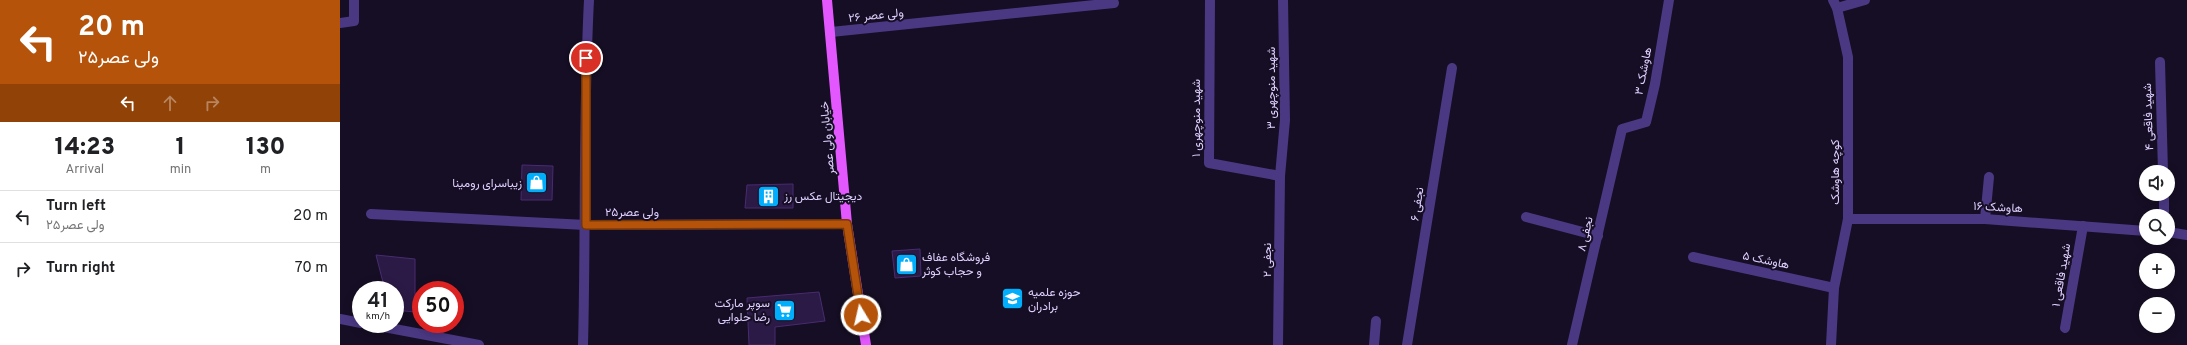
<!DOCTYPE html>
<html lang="en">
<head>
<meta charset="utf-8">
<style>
  :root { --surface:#fff; --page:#f2f2f2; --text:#202124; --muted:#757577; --line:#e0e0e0 }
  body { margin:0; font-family:Overpass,Vazirmatn,sans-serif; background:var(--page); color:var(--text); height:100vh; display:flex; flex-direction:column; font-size:15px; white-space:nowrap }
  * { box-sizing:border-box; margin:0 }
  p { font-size:13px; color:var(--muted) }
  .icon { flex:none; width:22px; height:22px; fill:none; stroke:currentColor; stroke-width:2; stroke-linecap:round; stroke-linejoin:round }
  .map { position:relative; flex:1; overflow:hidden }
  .details { display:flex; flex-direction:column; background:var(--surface); width:340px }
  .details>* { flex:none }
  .guide { background:#b45309; color:#fff; overflow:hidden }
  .buttons { position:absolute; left:1799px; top:165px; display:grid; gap:8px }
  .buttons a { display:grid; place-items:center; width:36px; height:36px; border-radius:50%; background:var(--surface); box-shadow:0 2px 10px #0003; font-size:20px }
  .speed { position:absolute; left:12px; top:281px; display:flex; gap:8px; font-size:20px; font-weight:700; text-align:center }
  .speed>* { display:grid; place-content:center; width:52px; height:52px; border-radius:50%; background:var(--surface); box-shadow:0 2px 10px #0003; line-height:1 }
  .speed small { font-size:10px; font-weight:400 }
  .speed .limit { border:6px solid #d22; background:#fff; color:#111 }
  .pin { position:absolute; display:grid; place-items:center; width:34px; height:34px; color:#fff; margin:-17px; border:2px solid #fff; border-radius:50%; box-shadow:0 1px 4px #0007 }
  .me { position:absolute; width:44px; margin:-22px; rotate:351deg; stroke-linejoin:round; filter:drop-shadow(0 0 3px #0008) }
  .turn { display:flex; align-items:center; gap:14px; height:84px; padding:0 12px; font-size:18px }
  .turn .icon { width:52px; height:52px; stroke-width:2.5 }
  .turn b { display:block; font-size:28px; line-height:34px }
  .lanes { display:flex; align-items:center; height:38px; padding:0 12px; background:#0003; justify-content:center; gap:20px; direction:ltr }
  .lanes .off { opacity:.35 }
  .eta { display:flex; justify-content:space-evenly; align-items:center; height:68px; text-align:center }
  .eta b { font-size:24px; font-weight:800; line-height:28px }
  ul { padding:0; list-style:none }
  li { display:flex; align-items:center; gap:12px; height:52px; padding:0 12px; border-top:1px solid var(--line) }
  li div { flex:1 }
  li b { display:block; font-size:15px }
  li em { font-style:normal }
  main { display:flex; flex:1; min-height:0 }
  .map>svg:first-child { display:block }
  .building { fill:#2b1a45; stroke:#482b71 }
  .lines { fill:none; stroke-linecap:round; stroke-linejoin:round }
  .minor { stroke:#4b3883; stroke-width:10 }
  .major { stroke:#e357ff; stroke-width:10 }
  .route-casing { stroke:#753606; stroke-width:10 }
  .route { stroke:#b45309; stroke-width:7 }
  .labels { text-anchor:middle; stroke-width:4; stroke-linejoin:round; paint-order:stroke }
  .street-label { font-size:12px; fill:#dfd0ff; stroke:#160e24 }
  .poi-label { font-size:12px; fill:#dfd0ff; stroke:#160e24; text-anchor:start }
</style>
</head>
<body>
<main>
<section class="details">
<div class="guide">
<div class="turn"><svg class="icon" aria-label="left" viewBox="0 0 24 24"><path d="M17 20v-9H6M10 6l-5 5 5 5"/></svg><div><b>20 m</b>ولی عصر۲۵</div></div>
<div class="lanes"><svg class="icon" aria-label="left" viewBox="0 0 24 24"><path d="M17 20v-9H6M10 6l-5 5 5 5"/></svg><svg class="icon off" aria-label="ahead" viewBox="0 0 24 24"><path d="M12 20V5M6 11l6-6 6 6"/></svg><svg class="icon off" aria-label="right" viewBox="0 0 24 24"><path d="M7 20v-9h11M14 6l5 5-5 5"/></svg></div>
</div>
<div class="eta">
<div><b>14:23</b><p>Arrival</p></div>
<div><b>1</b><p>min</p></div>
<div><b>130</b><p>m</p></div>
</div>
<ul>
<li><svg class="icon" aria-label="left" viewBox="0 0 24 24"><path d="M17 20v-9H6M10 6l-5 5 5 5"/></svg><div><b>Turn left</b><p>ولی عصر۲۵</p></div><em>20 m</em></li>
<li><svg class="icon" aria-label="right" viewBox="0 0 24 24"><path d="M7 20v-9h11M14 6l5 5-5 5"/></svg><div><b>Turn right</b></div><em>70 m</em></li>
</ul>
</section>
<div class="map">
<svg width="1847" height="345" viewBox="0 0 1847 345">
  <rect width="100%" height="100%" fill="#160e24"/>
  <!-- building -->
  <g class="building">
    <polygon points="182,165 213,166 212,200 181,200"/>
    <polygon points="453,184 453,208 405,208 407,185"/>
    <polygon points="580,249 581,276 555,278 552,251"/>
    <polygon points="36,255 75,259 75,312 55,310 55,290 45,290"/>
    <polygon points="479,292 485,321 435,327 435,345 409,345 407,298"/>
  </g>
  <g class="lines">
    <!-- minor -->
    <g class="minor">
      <polyline points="870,0 869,163 940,176"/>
      <polyline points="1497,8 1525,0"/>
      <polyline points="0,23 14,21 14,0"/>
      <polyline points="491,32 774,3"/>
      <polyline points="1820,62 1823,172"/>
      <polyline points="1824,194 1824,216"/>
      <polyline points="31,214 246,225 507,224"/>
      <polyline points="1186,217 1258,236"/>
      <polyline points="1508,219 1645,219 1806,231"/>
      <polyline points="1645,219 1649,177"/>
      <polyline points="1828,232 1847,235"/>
      <polyline points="1353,257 1494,288"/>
      <polyline points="0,319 21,323"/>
      <polyline points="28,324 139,345"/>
      <polyline points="1725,328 1743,226"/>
      <path d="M 243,345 C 246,230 243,115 249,0"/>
      <polyline points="938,345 940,176 945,120 943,0"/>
      <polyline points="1034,345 1036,321"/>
      <polyline points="1067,345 1112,68"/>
      <polyline points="1232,345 1282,129 1306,122 1315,84 1329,0"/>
      <polyline points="1491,345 1494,288 1508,219 1508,57 1497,8 1493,0"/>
    </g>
    <!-- major -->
    <polyline class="major" points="487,0 507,224 526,345"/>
  </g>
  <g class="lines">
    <defs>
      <polyline id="route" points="246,58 246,225 507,224 521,315"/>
    </defs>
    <!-- route casing -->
    <use href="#route" class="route-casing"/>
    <!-- route -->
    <use href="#route" class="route"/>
  </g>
  <!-- icons -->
  <defs>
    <symbol id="shop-square" viewBox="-11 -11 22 22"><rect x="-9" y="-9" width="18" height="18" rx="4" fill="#00aefb" stroke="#160e24"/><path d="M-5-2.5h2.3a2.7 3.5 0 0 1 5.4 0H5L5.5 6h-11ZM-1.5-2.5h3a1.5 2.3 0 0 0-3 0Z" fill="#fff"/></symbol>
    <symbol id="building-square" viewBox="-11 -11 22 22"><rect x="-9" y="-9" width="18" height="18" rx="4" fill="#00aefb" stroke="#160e24"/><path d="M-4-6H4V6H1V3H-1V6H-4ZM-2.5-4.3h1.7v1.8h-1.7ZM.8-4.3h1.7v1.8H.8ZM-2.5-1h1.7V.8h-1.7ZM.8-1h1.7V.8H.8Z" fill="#fff"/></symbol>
    <symbol id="school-square" viewBox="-11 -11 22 22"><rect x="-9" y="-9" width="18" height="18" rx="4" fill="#00aefb" stroke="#160e24"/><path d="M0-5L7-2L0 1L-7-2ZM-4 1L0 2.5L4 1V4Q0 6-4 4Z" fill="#fff"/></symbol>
    <symbol id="supermarket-square" viewBox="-11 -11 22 22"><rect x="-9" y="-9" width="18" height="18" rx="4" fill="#00aefb" stroke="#160e24"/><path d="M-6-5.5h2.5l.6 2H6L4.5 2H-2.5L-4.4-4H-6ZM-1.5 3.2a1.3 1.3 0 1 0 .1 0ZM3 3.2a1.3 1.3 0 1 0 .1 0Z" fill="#fff"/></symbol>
  </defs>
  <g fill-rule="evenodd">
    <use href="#shop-square" x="184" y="170" width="25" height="25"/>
    <use href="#building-square" x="416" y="184" width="25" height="25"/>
    <use href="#shop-square" x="554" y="252" width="25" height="25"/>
    <use href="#school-square" x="660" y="286" width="25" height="25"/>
    <use href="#supermarket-square" x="432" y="298" width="25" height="25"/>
  </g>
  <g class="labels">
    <!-- street labels -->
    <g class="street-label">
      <text transform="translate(536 15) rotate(-6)" y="4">ولی عصر ۲۶</text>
      <text transform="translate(1303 71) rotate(-79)" y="4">هاوشک ۳</text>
      <text transform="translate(931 88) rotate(-90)" y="4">شهید منوچهری ۳</text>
      <text transform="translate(1808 117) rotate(-92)" y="4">شهید فاقعی ۴</text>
      <text transform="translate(856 118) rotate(-90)" y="4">شهید منوچهری ۱</text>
      <text transform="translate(487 138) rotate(-95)" y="4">خیابان ولی عصر</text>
      <text transform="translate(1495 172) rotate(-90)" y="4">کوچه هاوشک</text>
      <text transform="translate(1077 204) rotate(-81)" y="4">نجفی ۶</text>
      <text transform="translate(1658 207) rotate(3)" y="4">هاوشک ۱۶</text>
      <text x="292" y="216">ولی عصر۲۵</text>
      <text transform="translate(1245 234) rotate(-77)" y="4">نجفی ۸</text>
      <text transform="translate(927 260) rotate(-90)" y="4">نجفی ۲</text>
      <text transform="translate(1426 260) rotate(12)" y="4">هاوشک ۵</text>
      <text transform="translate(1721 275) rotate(-80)" y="4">شهید فاقعی ۱</text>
    </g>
    <!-- poi labels -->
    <g class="poi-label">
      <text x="182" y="187" text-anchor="end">زیباسرای رومینا</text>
      <text x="444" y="200">دیجیتال عکس رز</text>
      <text x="582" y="261">فروشگاه عفاف<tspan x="582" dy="14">و حجاب کوثر</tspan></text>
      <text x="688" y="296">حوزه علمیه<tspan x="688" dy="14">برادران</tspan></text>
      <text x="430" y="307" text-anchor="end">سوپر مارکت<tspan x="430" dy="14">رضا حلوایی</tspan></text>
    </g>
  </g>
</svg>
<div class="buttons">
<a><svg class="icon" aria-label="sound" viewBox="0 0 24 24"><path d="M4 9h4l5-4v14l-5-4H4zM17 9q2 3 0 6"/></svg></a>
<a><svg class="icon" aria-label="search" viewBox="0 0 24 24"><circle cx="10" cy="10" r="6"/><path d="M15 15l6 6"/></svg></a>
<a>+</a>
<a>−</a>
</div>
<div class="speed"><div>41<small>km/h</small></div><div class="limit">50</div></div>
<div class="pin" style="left:246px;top:58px;background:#d93025"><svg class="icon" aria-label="arrive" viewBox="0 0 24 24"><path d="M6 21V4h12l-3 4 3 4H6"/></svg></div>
<svg class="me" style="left:521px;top:315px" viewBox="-20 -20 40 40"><circle r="17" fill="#b45309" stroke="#fff" stroke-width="3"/><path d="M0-11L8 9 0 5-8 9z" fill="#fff"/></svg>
</div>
</main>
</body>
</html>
